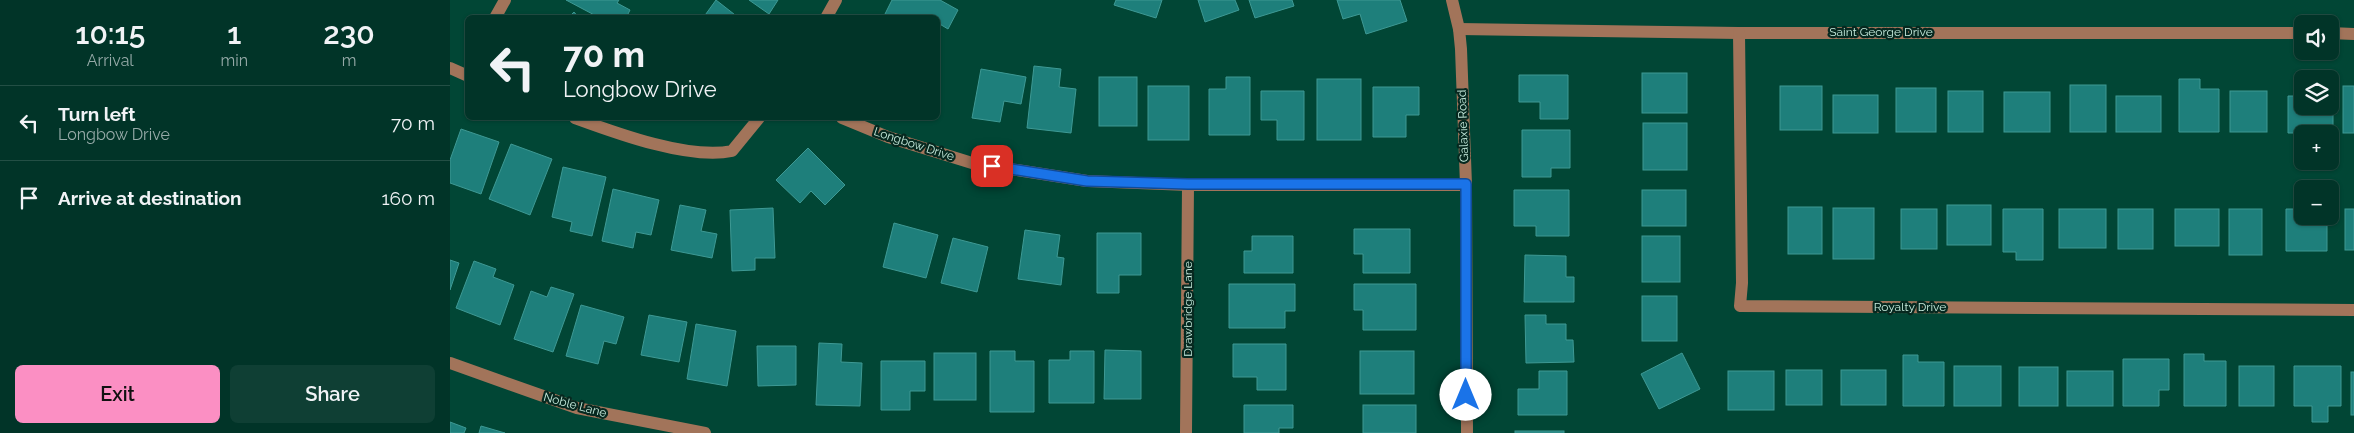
<!DOCTYPE html>
<html lang="en">
<head>
<meta charset="utf-8">
<style>
  :root { --surface:#013428; --page:#0f3f34; --text:#f1f3f6; --muted:#96aaa8; --line:#234f45; --accent:#fb8fc3 }
  body { margin:0; font-family:Raleway,sans-serif; background:var(--page); color:var(--text); height:100vh; display:flex; flex-direction:column; font-size:19px; white-space:nowrap }
  * { box-sizing:border-box; margin:0 }
  p { font-size:16px; color:var(--muted) }
  .icon { flex:none; width:28px; height:28px; fill:none; stroke:currentColor; stroke-width:2; stroke-linecap:round; stroke-linejoin:round }
  .map { position:relative; flex:1; overflow:hidden }
  .side { display:flex; flex-direction:column; background:var(--surface); width:450px }
  .side>* { flex:none }
  .hud { position:absolute; left:15px; top:15px; width:475px; height:105px; border-radius:8px; box-shadow:0 1px 4px #0004,0 0 0 1px var(--line); background:#013428; color:var(--text); overflow:hidden }
  .buttons { position:absolute; left:1844px; top:15px; display:grid; gap:10px }
  .buttons a { display:grid; place-items:center; width:45px; height:45px; border-radius:8px; background:var(--surface); box-shadow:0 1px 4px #0004,0 0 0 1px var(--line); font-size:25px }
  .pin { position:absolute; display:grid; place-items:center; width:42px; height:42px; color:#fff; margin:-21px; border-radius:10px; box-shadow:0 2px 8px #0006 }
  .me { position:absolute; width:55px; margin:-28px; rotate:0deg; stroke-linejoin:round; filter:drop-shadow(0 0 4px #0008) }
  .turn { display:flex; align-items:center; gap:18px; height:105px; padding:0 15px; font-size:22px }
  .turn .icon { width:65px; height:65px; stroke-width:2.5 }
  .turn b { display:block; font-size:35px; line-height:42px }
  .eta { display:flex; justify-content:space-evenly; align-items:center; height:85px; text-align:center }
  .eta b { font-size:30px; font-weight:600; line-height:35px }
  .primary-button { display:flex; gap:10px; margin-top:auto; padding:10px 15px }
  .primary-button a { flex:1; height:58px; border-radius:8px; background:var(--accent); color:#111; font-size:20px; font-weight:600; line-height:58px; text-align:center }
  .primary-button a+a { background:var(--page); color:var(--text) }
  ul { padding:0; list-style:none }
  li { display:flex; align-items:center; gap:15px; height:75px; padding:0 15px; border-top:1px solid var(--line) }
  li div { flex:1 }
  li b { display:block; font-size:19px }
  li em { font-style:normal }
  main { display:flex; flex:1; min-height:0 }
  .map>svg:first-child { display:block }
  .building { fill:#1e7f7b; stroke:#3e9994 }
  .lines { fill:none; stroke-linecap:round; stroke-linejoin:round }
  .minor { stroke:#a2745a; stroke-width:12 }
  .route-casing { stroke:#114b97; stroke-width:12 }
  .route { stroke:#1a73e8; stroke-width:9 }
  .labels { text-anchor:middle; stroke-width:4.5; stroke-linejoin:round; paint-order:stroke }
  .street-label { font-size:12px; fill:#c7ecde; stroke:#06281f }
</style>
</head>
<body>
<main>
<section class="side">
<div class="eta">
<div><b>10:15</b><p>Arrival</p></div>
<div><b>1</b><p>min</p></div>
<div><b>230</b><p>m</p></div>
</div>
<ul>
<li><svg class="icon" aria-label="left" viewBox="0 0 24 24"><path d="M17 20v-9H6M10 6l-5 5 5 5"/></svg><div><b>Turn left</b><p>Longbow Drive</p></div><em>70 m</em></li>
<li><svg class="icon" aria-label="arrive" viewBox="0 0 24 24"><path d="M6 21V4h12l-3 4 3 4H6"/></svg><div><b>Arrive at destination</b></div><em>160 m</em></li>
</ul>
<div class="primary-button"><a>Exit</a><a>Share</a></div>
</section>
<div class="map">
<svg width="1904" height="433" viewBox="0 0 1904 433">
  <rect width="100%" height="100%" fill="#014635"/>
  <!-- building -->
  <g class="building">
    <polygon points="116,0 169,0 167,3 180,10 176,18 150,18"/>
    <polygon points="266,0 289,18 253,18"/>
    <polygon points="299,0 328,0 319,14"/>
    <polygon points="442,0 490,0 508,10 498,29 488,23 488,18 433,18"/>
    <polygon points="666,0 712,0 706,18 664,5"/>
    <polygon points="748,0 785,0 789,10 755,22"/>
    <polygon points="799,0 842,0 844,6 805,18"/>
    <polygon points="887,0 950,0 957,21 916,34 910,14 893,19"/>
    <polygon points="124,12 129,18 118,18"/>
    <polygon points="584,66 611,69 609,87 626,89 621,133 577,128"/>
    <polygon points="531,69 576,77 571,104 554,101 550,122 522,118"/>
    <rect x="1192" y="73" width="45" height="40"/>
    <polygon points="1069,75 1118,75 1118,119 1090,119 1090,102 1069,102"/>
    <rect x="649" y="77" width="38" height="49"/>
    <polygon points="776,77 800,77 800,135 759,135 759,89 776,89"/>
    <rect x="867" y="79" width="44" height="61"/>
    <polygon points="1729,79 1750,79 1750,89 1769,89 1769,132 1729,132"/>
    <rect x="1620" y="85" width="36" height="47"/>
    <rect x="698" y="86" width="41" height="54"/>
    <rect x="1330" y="86" width="42" height="44"/>
    <rect x="1893" y="86" width="11" height="47"/>
    <polygon points="923,87 969,87 969,115 956,115 956,137 923,137"/>
    <rect x="1446" y="88" width="40" height="44"/>
    <polygon points="811,91 854,91 854,140 827,140 827,120 811,120"/>
    <rect x="1498" y="91" width="35" height="41"/>
    <rect x="1780" y="91" width="37" height="41"/>
    <rect x="1554" y="92" width="46" height="40"/>
    <rect x="1383" y="95" width="45" height="38"/>
    <rect x="1666" y="96" width="45" height="36"/>
    <polygon points="1838,96 1852,96 1852,106 1880,106 1880,96 1883,96 1883,133 1838,133"/>
    <rect x="1193" y="123" width="44" height="47"/>
    <polygon points="11,129 49,142 31,194 0,183 0,160"/>
    <polygon points="1072,130 1120,130 1120,168 1101,168 1101,177 1072,177"/>
    <polygon points="61,144 102,159 80,215 39,199"/>
    <polygon points="358,148 395,185 375,205 361,191 350,203 326,180"/>
    <polygon points="113,167 156,177 142,236 120,231 122,222 102,217"/>
    <polygon points="163,189 209,200 201,235 186,232 183,248 152,241"/>
    <polygon points="1064,190 1119,190 1119,236 1086,236 1086,226 1064,226"/>
    <rect x="1192" y="190" width="44" height="36"/>
    <polygon points="230,205 256,210 251,231 267,234 262,258 221,250"/>
    <rect x="1497" y="205" width="44" height="40"/>
    <rect x="1338" y="207" width="34" height="47"/>
    <polygon points="323,208 325,258 305,258 305,270 282,271 280,210"/>
    <rect x="1383" y="208" width="41" height="51"/>
    <rect x="1451" y="209" width="36" height="40"/>
    <polygon points="1553,209 1593,209 1593,260 1566,260 1566,252 1553,252"/>
    <rect x="1609" y="209" width="47" height="39"/>
    <rect x="1668" y="209" width="35" height="40"/>
    <rect x="1725" y="209" width="44" height="37"/>
    <rect x="1779" y="209" width="33" height="46"/>
    <polygon points="1836,209 1852,209 1852,216 1877,216 1877,251 1836,251"/>
    <rect x="1895" y="209" width="9" height="41"/>
    <polygon points="444,223 488,235 476,278 433,267"/>
    <polygon points="904,229 960,229 960,273 913,273 913,254 904,254"/>
    <polygon points="575,230 610,235 607,257 614,258 611,285 568,279"/>
    <polygon points="647,233 691,233 691,275 669,275 669,293 647,293"/>
    <polygon points="802,236 843,236 843,273 794,273 794,251 802,251"/>
    <rect x="1192" y="236" width="38" height="46"/>
    <polygon points="503,238 538,247 527,292 491,283"/>
    <polygon points="1075,255 1116,256 1116,277 1124,277 1124,302 1074,302"/>
    <polygon points="0,260 9,263 0,290"/>
    <polygon points="24,261 46,269 43,277 64,285 50,325 6,308"/>
    <polygon points="779,284 845,284 845,311 835,311 835,328 779,328"/>
    <polygon points="904,284 966,284 966,330 913,330 913,310 904,310"/>
    <polygon points="101,287 124,294 103,352 64,339 81,291 97,297"/>
    <rect x="1192" y="296" width="35" height="45"/>
    <polygon points="131,305 174,317 166,344 154,341 148,364 116,356"/>
    <polygon points="199,315 237,322 229,362 191,355"/>
    <polygon points="1075,315 1096,315 1096,324 1116,324 1116,340 1123,340 1124,362 1076,363"/>
    <polygon points="246,324 286,331 277,386 237,379"/>
    <polygon points="369,343 392,344 391,362 412,363 410,406 366,405"/>
    <polygon points="783,344 836,344 836,390 807,390 807,377 783,377"/>
    <polygon points="307,346 346,346 346,385 308,386"/>
    <polygon points="655,350 691,351 691,399 654,399"/>
    <polygon points="540,351 565,351 565,361 584,361 584,412 540,412"/>
    <polygon points="620,351 644,351 644,403 599,403 599,360 620,360"/>
    <rect x="910" y="351" width="54" height="43"/>
    <rect x="484" y="353" width="42" height="47"/>
    <polygon points="1232,353 1250,389 1209,409 1191,374"/>
    <polygon points="1734,354 1754,354 1754,361 1776,361 1776,406 1734,406"/>
    <polygon points="1453,355 1468,355 1468,362 1494,362 1494,406 1453,406"/>
    <polygon points="1673,359 1719,359 1719,390 1709,390 1709,406 1673,406"/>
    <polygon points="431,361 475,361 475,391 460,391 460,410 431,410"/>
    <rect x="1504" y="366" width="47" height="40"/>
    <rect x="1789" y="366" width="35" height="40"/>
    <polygon points="1844,366 1891,366 1891,406 1878,406 1878,422 1862,422 1862,406 1844,406"/>
    <rect x="1569" y="367" width="39" height="39"/>
    <rect x="1336" y="370" width="36" height="35"/>
    <rect x="1391" y="370" width="45" height="35"/>
    <polygon points="1089,371 1117,371 1117,415 1068,415 1068,389 1089,389"/>
    <rect x="1278" y="371" width="46" height="39"/>
    <rect x="1617" y="371" width="46" height="35"/>
    <rect x="1901" y="372" width="3" height="43"/>
    <polygon points="794,405 843,405 843,428 829,428 829,433 794,433"/>
    <rect x="913" y="405" width="53" height="28"/>
    <polygon points="0,422 16,428 14,433 0,433"/>
    <polygon points="31,426 55,433 29,433"/>
    <rect x="1065" y="431" width="49" height="2"/>
  </g>
  <g class="lines">
    <!-- minor -->
    <g class="minor">
      <polyline points="1002,0 1009,29 1011,49 1016,185 1017,433"/>
      <polyline points="45,18 55,0"/>
      <polyline points="376,18 386,0"/>
      <polyline points="1009,29 1289,33 1852,33"/>
      <polyline points="1289,33 1292,283 1290,306 1904,310"/>
      <polyline points="1880,33 1904,34"/>
      <polyline points="0,68 18,76"/>
      <path d="M 125,118 C 166,133 239,160 282,151 L 309,118"/>
      <polyline points="392,118 438,137 522,163 637,181 738,185 1016,185"/>
      <polyline points="0,363 127,408 255,433"/>
      <polyline points="736,433 738,185"/>
    </g>
  </g>
  <g class="lines">
    <defs>
      <polyline id="route" points="542,166 637,181 738,184 1016,184 1016,395"/>
    </defs>
    <!-- route casing -->
    <use href="#route" class="route-casing"/>
    <!-- route -->
    <use href="#route" class="route"/>
  </g>
  <g class="labels">
    <!-- street labels -->
    <g class="street-label">
      <text x="1431" y="36">Saint George Drive</text>
      <text transform="translate(1013 126) rotate(-92)" y="4">Galaxie Road</text>
      <text transform="translate(464 144) rotate(18)" y="4">Longbow Drive</text>
      <text x="1460" y="311">Royalty Drive</text>
      <text transform="translate(738 309) rotate(-90)" y="4">Drawbridge Lane</text>
      <text transform="translate(125 405) rotate(15)" y="4">Noble Lane</text>
    </g>
  </g>
</svg>
<div class="buttons">
<a><svg class="icon" aria-label="sound" viewBox="0 0 24 24"><path d="M4 9h4l5-4v14l-5-4H4zM17 9q2 3 0 6"/></svg></a>
<a><svg class="icon" aria-label="layers" viewBox="0 0 24 24"><path d="M12 4l9 5-9 5-9-5zM3 14l9 5 9-5"/></svg></a>
<a>+</a>
<a>−</a>
</div>
<div class="pin" style="left:542px;top:166px;background:#d93025"><svg class="icon" aria-label="arrive" viewBox="0 0 24 24"><path d="M6 21V4h12l-3 4 3 4H6"/></svg></div>
<svg class="me" style="left:1016px;top:395px" viewBox="-20 -20 40 40"><circle r="19" fill="#fff"/><path d="M0-13L10 11 0 6-10 11z" fill="#1a73e8"/></svg>
<div class="hud">
<div class="turn"><svg class="icon" aria-label="left" viewBox="0 0 24 24"><path d="M17 20v-9H6M10 6l-5 5 5 5"/></svg><div><b>70 m</b>Longbow Drive</div></div>
</div>
</div>
</main>
</body>
</html>
